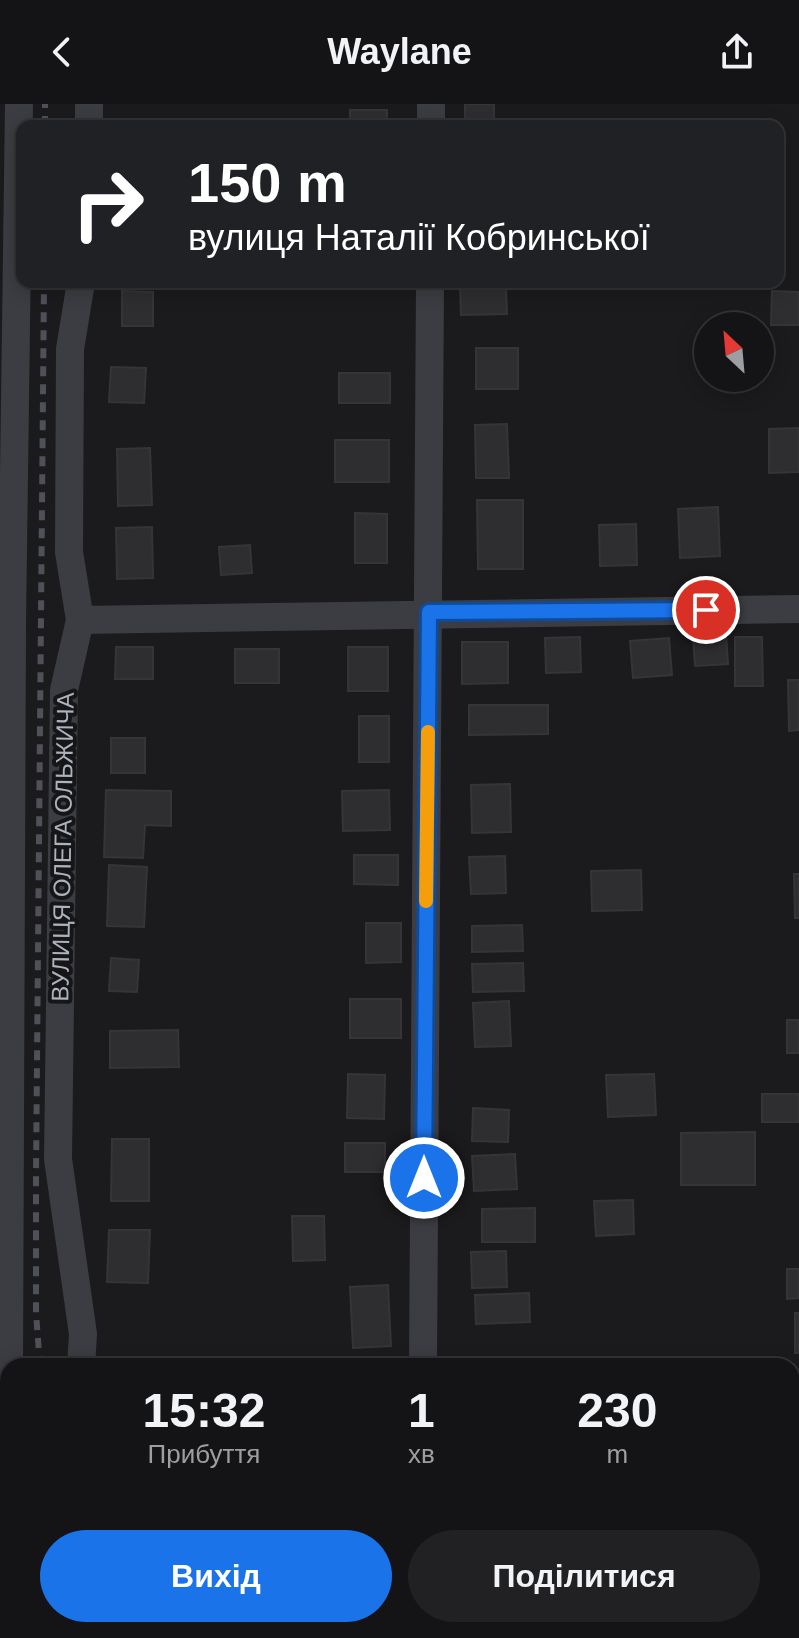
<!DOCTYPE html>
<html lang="uk">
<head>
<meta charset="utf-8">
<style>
  :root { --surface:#141416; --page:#212123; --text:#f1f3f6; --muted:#9d9ea1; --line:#333335; --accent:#1a73e8 }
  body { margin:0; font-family:Arial,sans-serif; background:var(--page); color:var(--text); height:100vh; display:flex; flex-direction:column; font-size:30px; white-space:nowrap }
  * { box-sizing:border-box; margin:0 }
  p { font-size:26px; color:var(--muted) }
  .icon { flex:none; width:44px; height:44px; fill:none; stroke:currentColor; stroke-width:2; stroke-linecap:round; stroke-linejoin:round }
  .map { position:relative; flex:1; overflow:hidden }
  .side { position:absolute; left:0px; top:1254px; width:800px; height:280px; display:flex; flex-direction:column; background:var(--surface); border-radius:24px 24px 0 0; box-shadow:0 4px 20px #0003,0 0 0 2px var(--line) }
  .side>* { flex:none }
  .guide { position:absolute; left:16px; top:16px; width:768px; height:168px; border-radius:16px; box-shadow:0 4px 20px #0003,0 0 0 2px var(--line); background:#202124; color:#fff; overflow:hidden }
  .needle { width:52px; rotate:334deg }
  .controls { position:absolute; left:694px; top:208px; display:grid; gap:16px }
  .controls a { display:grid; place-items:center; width:80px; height:80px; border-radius:50%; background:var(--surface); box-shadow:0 4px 20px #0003,0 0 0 2px var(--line); font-size:40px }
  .pin { position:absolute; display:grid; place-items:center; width:68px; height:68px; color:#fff; margin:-34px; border:4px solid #fff; border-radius:50%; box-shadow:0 2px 8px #0007 }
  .me { position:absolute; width:88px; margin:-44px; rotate:0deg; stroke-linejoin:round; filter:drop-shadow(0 0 6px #0008) }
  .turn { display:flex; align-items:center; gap:28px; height:168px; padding:0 40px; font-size:36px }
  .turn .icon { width:104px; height:104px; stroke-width:2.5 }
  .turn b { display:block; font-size:56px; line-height:68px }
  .eta { display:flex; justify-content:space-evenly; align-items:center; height:136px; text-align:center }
  .eta b { font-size:48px; font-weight:700; line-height:56px }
  .button { display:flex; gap:16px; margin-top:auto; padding:16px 40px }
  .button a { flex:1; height:92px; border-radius:48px; background:var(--accent); color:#fff; font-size:32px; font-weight:700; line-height:92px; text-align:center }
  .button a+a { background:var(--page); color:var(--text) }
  header { display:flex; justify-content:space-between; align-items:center; height:104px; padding:0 40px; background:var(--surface); font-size:36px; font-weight:700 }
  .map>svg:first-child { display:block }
  .built { fill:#27272a }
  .building { fill:#2e2e31; stroke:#353539; stroke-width:2 }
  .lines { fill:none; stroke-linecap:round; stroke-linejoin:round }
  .minor { stroke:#3b3d42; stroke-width:28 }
  .rail { stroke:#4e5157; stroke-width:6; stroke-dasharray:10 8; stroke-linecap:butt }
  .route-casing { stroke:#114b97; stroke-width:20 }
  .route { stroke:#1a73e8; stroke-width:14 }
  .slow { stroke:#f59e0b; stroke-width:14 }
  .labels { text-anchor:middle; stroke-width:8; stroke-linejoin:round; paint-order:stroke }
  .street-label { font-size:24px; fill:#adb3bd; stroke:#161618 }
</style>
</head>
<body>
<header><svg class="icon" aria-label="back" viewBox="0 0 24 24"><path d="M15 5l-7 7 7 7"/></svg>Waylane<svg class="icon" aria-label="share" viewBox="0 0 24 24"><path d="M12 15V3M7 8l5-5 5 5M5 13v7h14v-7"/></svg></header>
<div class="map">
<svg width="799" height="1534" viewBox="0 0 799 1534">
  <rect width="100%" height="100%" fill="#1b1b1d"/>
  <!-- built -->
  <g class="built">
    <polygon points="43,1526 118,1526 121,1534 39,1534"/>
    <polygon points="144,1526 233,1526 259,1534 148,1534"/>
  </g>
  <!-- building -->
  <g class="building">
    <rect x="465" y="0" width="29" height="22"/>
    <rect x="350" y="6" width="37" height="16"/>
    <polygon points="506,181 507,210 461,211 460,182"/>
    <polygon points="122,187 153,188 153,222 122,222"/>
    <polygon points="772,187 799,188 799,221 771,221"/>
    <rect x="476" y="244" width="42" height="41"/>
    <polygon points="111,263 146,264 144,299 109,298"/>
    <rect x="339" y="269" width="51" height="30"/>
    <polygon points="507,320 509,374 476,374 475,321"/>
    <polygon points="799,324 799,368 769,369 769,325"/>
    <rect x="335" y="336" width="54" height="42"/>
    <polygon points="150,344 152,401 118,402 117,345"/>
    <polygon points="477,396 523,396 523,465 478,465"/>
    <polygon points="718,403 720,452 680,454 678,405"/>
    <polygon points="355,409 387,410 387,459 355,459"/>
    <polygon points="636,420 637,461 600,462 599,421"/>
    <polygon points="152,423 153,474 117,475 116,424"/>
    <polygon points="250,441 252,469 221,471 219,443"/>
    <polygon points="726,530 728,560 695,562 693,531"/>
    <polygon points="580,533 581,568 546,569 545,534"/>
    <polygon points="735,533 762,533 763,582 735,582"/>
    <polygon points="669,534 672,571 633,574 630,537"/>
    <polygon points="462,538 508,538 508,579 462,580"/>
    <polygon points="116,543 153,543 153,575 115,575"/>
    <rect x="348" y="543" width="40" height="44"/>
    <rect x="235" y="545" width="44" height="34"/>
    <polygon points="788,576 799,576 799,626 789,627"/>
    <polygon points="469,601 548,601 548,630 469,631"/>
    <rect x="359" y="612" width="30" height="46"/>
    <rect x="111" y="634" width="34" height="35"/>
    <polygon points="510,680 511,728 472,729 471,681"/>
    <polygon points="106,686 171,687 171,722 145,721 143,754 104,753"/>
    <polygon points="389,686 390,726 343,727 342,687"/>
    <polygon points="354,751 398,751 398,781 354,780"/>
    <polygon points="505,752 506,789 471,790 469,753"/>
    <polygon points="109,761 147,763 144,823 107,822"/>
    <polygon points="641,766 642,806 592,807 591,767"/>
    <polygon points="794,770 799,770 799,814 795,814"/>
    <polygon points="366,819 401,819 401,858 366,859"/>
    <polygon points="522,821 523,847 472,848 472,822"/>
    <polygon points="111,854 139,856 137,888 109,887"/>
    <polygon points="523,859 524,887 473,888 472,860"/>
    <rect x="350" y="895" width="51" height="39"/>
    <polygon points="509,897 511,942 475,943 473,899"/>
    <rect x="787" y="916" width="12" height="33"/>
    <polygon points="178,926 179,963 110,964 110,927"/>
    <polygon points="348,970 385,971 384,1015 347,1014"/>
    <polygon points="654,970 656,1011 608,1013 606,971"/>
    <rect x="762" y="990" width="37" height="28"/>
    <polygon points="473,1004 509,1006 508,1038 472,1037"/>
    <polygon points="755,1028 755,1081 681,1081 681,1029"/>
    <polygon points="112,1035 149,1035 149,1097 111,1097"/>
    <rect x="345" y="1039" width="40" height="29"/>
    <polygon points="515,1050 517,1085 474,1087 472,1052"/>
    <polygon points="633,1096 634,1130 596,1132 594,1097"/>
    <polygon points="535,1104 535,1138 482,1138 482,1105"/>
    <polygon points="292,1112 324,1112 325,1156 293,1157"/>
    <polygon points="109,1126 150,1126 148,1179 107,1178"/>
    <polygon points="506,1147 507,1183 472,1184 471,1148"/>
    <polygon points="787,1165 799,1165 799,1194 787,1195"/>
    <polygon points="388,1181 391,1242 353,1244 350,1183"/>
    <polygon points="529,1189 530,1218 476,1220 475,1191"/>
    <rect x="795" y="1209" width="4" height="40"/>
    <polygon points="114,1255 149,1258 148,1262 113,1262"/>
    <rect x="465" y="1526" width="38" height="8"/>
    <polygon points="534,1526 571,1526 569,1534 532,1534"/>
  </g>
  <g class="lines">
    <!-- minor -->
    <g class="minor">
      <polyline points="89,22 89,0"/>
      <polyline points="431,22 431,0"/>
      <polyline points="81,178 70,245 69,448 80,516 64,586 58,1055 83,1230 81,1262"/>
      <polyline points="80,516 799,505"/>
      <polyline points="9,1262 12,519 19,0"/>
      <polyline points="423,1262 430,178"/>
      <polyline points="310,1526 336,1534"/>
      <polyline points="6,1534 8,1375"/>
      <polyline points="417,1534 418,1526"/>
    </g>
    <!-- rail -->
    <g class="rail">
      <polyline points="45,22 45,0"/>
      <polyline points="40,1262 36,1209 36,1070 44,178"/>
      <polyline points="130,1526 134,1534"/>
    </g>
  </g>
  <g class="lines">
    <defs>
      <polyline id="route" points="424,1074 429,508 706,506"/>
    </defs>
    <!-- route casing -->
    <use href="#route" class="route-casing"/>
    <!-- route -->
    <use href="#route" class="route"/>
    <!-- slow -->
    <polyline class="slow" points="426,797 428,628"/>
  </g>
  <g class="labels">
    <!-- street labels -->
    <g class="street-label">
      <text transform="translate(63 743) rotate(-89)" y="8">ВУЛИЦЯ ОЛЕГА ОЛЬЖИЧА</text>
    </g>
  </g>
</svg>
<div class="controls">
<a><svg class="needle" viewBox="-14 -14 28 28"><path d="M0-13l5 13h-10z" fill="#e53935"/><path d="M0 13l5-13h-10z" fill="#9d9ea1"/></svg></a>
</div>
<div class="pin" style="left:706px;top:506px;background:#d93025"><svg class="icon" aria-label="arrive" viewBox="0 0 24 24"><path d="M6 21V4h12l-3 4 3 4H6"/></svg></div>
<svg class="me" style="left:424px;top:1074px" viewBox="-20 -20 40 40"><circle r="17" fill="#1a73e8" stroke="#fff" stroke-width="3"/><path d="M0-11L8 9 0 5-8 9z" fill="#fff"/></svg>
<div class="guide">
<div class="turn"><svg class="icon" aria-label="right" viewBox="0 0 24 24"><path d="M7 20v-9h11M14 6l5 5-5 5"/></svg><div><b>150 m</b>вулиця Наталії Кобринської</div></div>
</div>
<section class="side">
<div class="eta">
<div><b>15:32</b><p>Прибуття</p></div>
<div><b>1</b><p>хв</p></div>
<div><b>230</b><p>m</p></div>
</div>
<div class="button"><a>Вихід</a><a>Поділитися</a></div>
</section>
</div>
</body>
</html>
